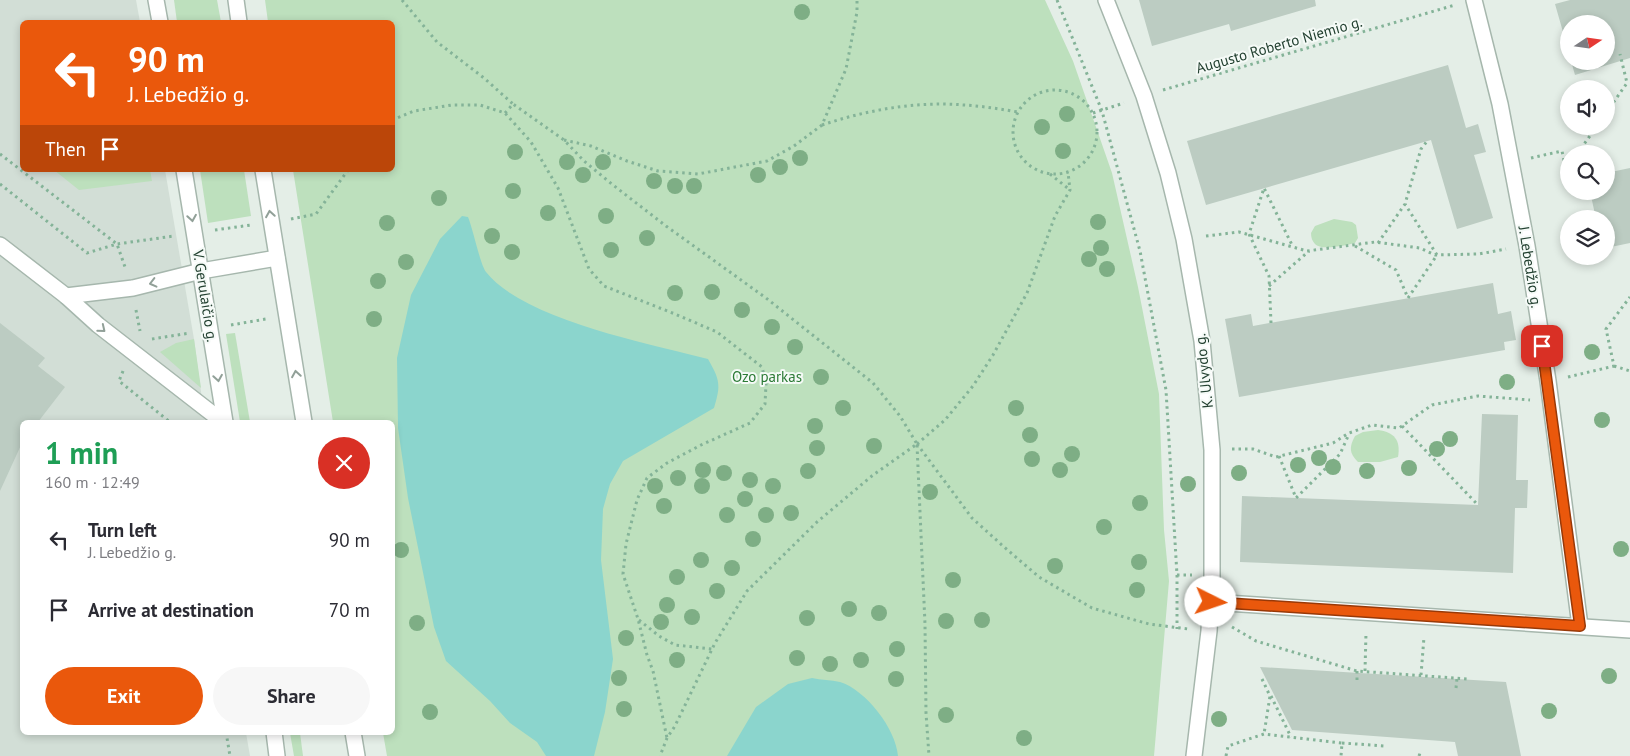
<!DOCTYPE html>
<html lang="en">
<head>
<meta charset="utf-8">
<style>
  :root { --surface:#fff; --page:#f7f7f7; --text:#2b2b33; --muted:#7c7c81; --accent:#ea580c }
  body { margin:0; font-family:"PT Sans",sans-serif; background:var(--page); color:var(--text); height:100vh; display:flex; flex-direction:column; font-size:19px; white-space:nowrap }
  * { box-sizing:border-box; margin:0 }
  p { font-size:16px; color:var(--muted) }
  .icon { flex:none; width:28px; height:28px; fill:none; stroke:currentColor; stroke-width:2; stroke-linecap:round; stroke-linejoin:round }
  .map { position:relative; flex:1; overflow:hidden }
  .panel { position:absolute; left:20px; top:420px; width:375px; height:315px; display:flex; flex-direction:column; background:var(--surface); border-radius:8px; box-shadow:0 2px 8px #0003 }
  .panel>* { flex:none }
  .banner { position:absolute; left:20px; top:20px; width:375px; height:152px; border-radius:8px; box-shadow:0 2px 8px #0003; background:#ea580c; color:#fff; overflow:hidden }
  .needle { width:32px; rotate:77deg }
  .controls { position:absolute; left:1560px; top:15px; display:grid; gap:10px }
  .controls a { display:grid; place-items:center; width:55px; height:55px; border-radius:50%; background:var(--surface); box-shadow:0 2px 8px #0003; font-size:25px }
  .pin { position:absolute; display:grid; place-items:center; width:42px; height:42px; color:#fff; margin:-21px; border-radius:10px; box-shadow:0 2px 8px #0006 }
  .me { position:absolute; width:55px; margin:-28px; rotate:94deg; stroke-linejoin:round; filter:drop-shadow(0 0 4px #0008) }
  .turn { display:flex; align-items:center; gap:18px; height:105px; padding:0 25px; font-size:22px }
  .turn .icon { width:65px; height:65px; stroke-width:2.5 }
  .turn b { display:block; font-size:35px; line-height:42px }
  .then { display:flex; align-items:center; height:48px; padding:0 25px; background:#0003; gap:10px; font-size:19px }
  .round { display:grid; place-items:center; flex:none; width:52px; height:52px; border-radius:26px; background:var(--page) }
  .summary { display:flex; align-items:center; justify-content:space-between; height:85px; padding:0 25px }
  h1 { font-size:30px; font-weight:600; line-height:38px; color:#1e9e55 }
  .action { display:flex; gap:10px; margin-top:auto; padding:10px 25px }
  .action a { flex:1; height:58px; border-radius:30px; background:var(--accent); color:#fff; font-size:20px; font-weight:600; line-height:58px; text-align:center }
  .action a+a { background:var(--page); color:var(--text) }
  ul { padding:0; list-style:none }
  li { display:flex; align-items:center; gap:15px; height:70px; padding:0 25px }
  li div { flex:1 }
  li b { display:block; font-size:19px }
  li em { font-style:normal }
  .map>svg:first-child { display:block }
  .built { fill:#d2ded6 }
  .green { fill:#bde0bd }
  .water { fill:#8bd5cd }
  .building { fill:#bcccc2 }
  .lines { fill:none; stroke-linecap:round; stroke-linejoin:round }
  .minor-casing { stroke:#a6b7ad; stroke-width:18 }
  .path { stroke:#84b398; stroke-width:3; stroke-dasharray:2.5 4; stroke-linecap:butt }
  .minor { stroke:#fff; stroke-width:15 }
  .tree { fill:#7eae85 }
  .oneway { stroke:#91a098 }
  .route-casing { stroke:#983908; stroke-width:12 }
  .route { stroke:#ea580c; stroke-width:9 }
  .labels { text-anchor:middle; stroke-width:4; stroke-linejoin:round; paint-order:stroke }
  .street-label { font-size:15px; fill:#234131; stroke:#f5faf7 }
  .park-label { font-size:15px; fill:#2b7a35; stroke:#f5faf7 }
</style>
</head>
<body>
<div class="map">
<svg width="1630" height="756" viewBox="0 0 1630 756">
  <rect width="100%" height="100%" fill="#e4eee7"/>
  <!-- built -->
  <polygon class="built" points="0,0 136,0 140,22 22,22 22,170 165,170 194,339 205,422 22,422 22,732 246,733 250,756 0,756"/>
  <!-- green -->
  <g class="green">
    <polygon points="174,0 217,0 221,22 177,22"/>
    <polygon points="265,0 1045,0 1073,61 1112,173 1138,287 1159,394 1164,530 1169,581 1154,756 387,756 383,733 392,732 392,422 333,422 293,170 392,170 392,22 268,22"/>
    <polygon points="54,170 150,170 152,181 79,190"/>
    <polygon points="200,170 244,170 251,216 208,223"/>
    <path d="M 1334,219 L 1352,222 L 1356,225 L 1358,238 L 1355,243 C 1347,245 1321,251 1315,244 C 1312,241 1311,237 1311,233 L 1315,226 Z"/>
    <polygon points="235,333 250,422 240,422 226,334"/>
    <polygon points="194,339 201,388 160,352 176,343"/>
    <path d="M 1378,430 C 1394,432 1401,440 1398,457 L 1380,462 L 1358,462 C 1349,453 1349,447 1355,436 L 1363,432 Z"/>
    <polygon points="290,733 300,733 303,756 294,756"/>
  </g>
  <!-- water -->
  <g class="water">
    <path d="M 462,216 L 468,217 C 473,229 480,264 486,272 C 524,320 648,343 708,359 C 720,380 721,385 714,408 L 623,461 L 610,484 L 603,509 L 601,560 L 613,659 L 605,712 L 594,756 L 546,756 L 537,742 L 510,723 L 490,701 L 446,661 L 434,627 L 408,498 L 398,428 L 397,358 L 411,295 L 440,239 Z"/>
    <path d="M 812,678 C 821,680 831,680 840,682 C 866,690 896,729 898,756 L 727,756 L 756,707 L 788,684 Z"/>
  </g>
  <!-- building -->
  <g class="building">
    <polygon points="1139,0 1315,0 1316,6 1231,31 1229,24 1152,46"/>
    <polygon points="1570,0 1630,0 1630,58 1575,75 1571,61 1606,61 1606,24 1569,24 1569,53 1555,4"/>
    <polygon points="1448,65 1466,128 1478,124 1486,152 1474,155 1493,218 1457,229 1431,140 1206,205 1187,141"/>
    <polygon points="1630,168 1630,243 1606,248 1606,219 1596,219 1590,191 1606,191 1606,173"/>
    <polygon points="1493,283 1498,314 1511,311 1516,340 1504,342 1505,350 1239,397 1225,319 1251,314 1253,326"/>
    <polygon points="0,323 45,358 38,366 65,387 38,422 22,422 22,443 0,491"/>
    <polygon points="1482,414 1518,415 1516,480 1528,480 1527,508 1515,508 1513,573 1240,562 1242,496 1478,505"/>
    <polygon points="1260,667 1506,682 1521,756 1458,756 1455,742 1292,730"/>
  </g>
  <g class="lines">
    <defs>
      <g id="minor">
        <polyline points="156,0 160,22"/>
        <polyline points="236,0 239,22"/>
        <polyline points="1106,0 1144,96 1168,173 1184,239 1202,341 1212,450 1212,576 1209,631 1194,756"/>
        <polyline points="1474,0 1500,104 1527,246 1548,381 1580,626"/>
        <polyline points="184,170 225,422"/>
        <polyline points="263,170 304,422"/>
        <polyline points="0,245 66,296 98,325 223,422"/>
        <polyline points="66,296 133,288 201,271 277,258"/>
        <polyline points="1211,602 1630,630"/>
        <polyline points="274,732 277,756"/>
        <polyline points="353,732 357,756"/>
      </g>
    </defs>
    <!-- minor casing -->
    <use href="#minor" class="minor-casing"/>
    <!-- path -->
    <g class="path">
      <polyline points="402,0 437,42 484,78 513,104"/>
      <polyline points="1057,0 1102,111 1140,251 1166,390 1177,575 1177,629"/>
      <polyline points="1163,90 1455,5"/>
      <circle cx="1055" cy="132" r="42"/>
      <polyline points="505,113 513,104 564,140 584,161 613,185 666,226 766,298 873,383 900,416 917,444 873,475 817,522 747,591 715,643 675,726 667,738 660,756"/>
      <polyline points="1093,113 1124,103"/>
      <polyline points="1606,113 1627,83 1620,54"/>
      <polyline points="392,120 414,111 452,105 480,105 505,113 531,142 558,188 589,269 604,286 675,314 717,332 762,367 766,384 765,404 750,423 701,445 667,463 647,478 637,500 626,544 623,574 638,619 647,655 653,671 667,738"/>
      <path d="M 822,125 C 867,110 916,101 964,105 C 982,106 1000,109 1018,112"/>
      <polyline points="564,140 591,146 627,161 658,171 698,174 767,161 794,146 822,125 846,69 857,12 857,0"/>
      <polyline points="0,154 117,244 125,267"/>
      <polyline points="1577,154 1597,126"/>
      <polyline points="1531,158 1562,151 1565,165 1569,164"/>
      <polyline points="1050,174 1070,190"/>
      <polyline points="0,184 87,253 117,244 174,236"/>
      <polyline points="291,219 316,214 348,170"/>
      <polyline points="215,230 251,225"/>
      <polyline points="1206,236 1239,232 1307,251 1375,242 1420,248 1435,255 1479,254 1506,249"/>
      <polyline points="1378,243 1405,204 1421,149 1428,140"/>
      <polyline points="1355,246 1396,270 1408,298 1437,255 1405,204"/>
      <polyline points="1269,286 1309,251"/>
      <polyline points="136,310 140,331"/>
      <polyline points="1271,323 1269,276 1249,234 1264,188 1293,247"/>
      <polyline points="231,325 266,319"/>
      <polyline points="152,339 190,333"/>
      <polyline points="1614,366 1630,371"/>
      <polyline points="123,371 119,381 170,422"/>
      <polyline points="1568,377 1614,366 1606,329 1630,297"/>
      <polyline points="1402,426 1478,505"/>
      <polyline points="917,444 972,518 1003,546 1039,577 1092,608 1149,624 1188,629"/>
      <polyline points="917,444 945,420 973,386 993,355 1027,293 1055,216 1070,190 1068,172"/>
      <polyline points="917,445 925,624 926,713 929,756"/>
      <polyline points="1232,449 1253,449 1276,457 1333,443 1349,433 1372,425 1399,428 1432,405 1478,396 1530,400"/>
      <polyline points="1279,456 1296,498 1340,454 1349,434"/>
      <polyline points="1177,575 1192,575"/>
      <polyline points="639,620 659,636 675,645 712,649"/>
      <polyline points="1232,627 1256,641 1357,671 1468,679"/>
      <polyline points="1357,671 1357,681"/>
      <polyline points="1365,671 1366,633"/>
      <polyline points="1421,675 1424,637"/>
      <polyline points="1262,679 1270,696 1264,734"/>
      <polyline points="1456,688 1457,678"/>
      <polyline points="1271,696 1291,737"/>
      <polyline points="226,732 230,756"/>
      <polyline points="1342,743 1385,746"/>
      <polyline points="1226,756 1228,746 1264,734 1342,743 1341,756"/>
      <polyline points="1419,756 1420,753"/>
    </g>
    <!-- minor -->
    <use href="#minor" class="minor"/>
  </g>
  <!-- trees -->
  <g class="tree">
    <circle cx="802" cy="12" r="8"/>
    <circle cx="1067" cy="114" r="8"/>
    <circle cx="1042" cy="127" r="8"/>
    <circle cx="1063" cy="151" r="8"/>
    <circle cx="515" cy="152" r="8"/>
    <circle cx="800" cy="158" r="8"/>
    <circle cx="567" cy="162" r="8"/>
    <circle cx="603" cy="162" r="8"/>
    <circle cx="780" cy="167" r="8"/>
    <circle cx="583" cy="175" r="8"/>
    <circle cx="758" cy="175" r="8"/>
    <circle cx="654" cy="181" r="8"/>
    <circle cx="675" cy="186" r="8"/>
    <circle cx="694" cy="186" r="8"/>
    <circle cx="513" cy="191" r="8"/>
    <circle cx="439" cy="198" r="8"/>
    <circle cx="548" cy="213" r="8"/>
    <circle cx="606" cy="216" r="8"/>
    <circle cx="1098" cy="222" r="8"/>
    <circle cx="387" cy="223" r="8"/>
    <circle cx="492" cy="236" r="8"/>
    <circle cx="647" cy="238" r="8"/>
    <circle cx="1101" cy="248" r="8"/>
    <circle cx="611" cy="250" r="8"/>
    <circle cx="512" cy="252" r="8"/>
    <circle cx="1089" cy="259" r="8"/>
    <circle cx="406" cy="262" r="8"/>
    <circle cx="1107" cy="269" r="8"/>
    <circle cx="378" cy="281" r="8"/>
    <circle cx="712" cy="292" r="8"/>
    <circle cx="675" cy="293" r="8"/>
    <circle cx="742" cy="310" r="8"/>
    <circle cx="374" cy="319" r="8"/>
    <circle cx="772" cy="327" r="8"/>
    <circle cx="795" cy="347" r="8"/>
    <circle cx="1592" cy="352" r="8"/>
    <circle cx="821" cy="377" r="8"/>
    <circle cx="1507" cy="382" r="8"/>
    <circle cx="843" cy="408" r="8"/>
    <circle cx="1016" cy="408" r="8"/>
    <circle cx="1602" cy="420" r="8"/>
    <circle cx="815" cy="426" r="8"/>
    <circle cx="1030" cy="435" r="8"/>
    <circle cx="1450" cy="439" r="8"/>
    <circle cx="874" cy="446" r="8"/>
    <circle cx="817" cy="448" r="8"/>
    <circle cx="1437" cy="449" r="8"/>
    <circle cx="1072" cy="454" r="8"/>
    <circle cx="1319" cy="458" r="8"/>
    <circle cx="1032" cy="459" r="8"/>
    <circle cx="1298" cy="465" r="8"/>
    <circle cx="1333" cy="467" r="8"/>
    <circle cx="1409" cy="468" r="8"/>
    <circle cx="703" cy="470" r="8"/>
    <circle cx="1060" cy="470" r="8"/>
    <circle cx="808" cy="471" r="8"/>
    <circle cx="1367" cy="471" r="8"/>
    <circle cx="724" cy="473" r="8"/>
    <circle cx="1239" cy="473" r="8"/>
    <circle cx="678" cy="478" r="8"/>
    <circle cx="750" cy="480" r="8"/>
    <circle cx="1188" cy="484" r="8"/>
    <circle cx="655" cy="486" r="8"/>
    <circle cx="702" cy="486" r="8"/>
    <circle cx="773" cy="486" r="8"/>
    <circle cx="930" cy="492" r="8"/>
    <circle cx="745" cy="499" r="8"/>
    <circle cx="1140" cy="503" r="8"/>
    <circle cx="664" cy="506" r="8"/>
    <circle cx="791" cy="513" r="8"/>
    <circle cx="727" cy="515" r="8"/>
    <circle cx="766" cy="515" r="8"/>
    <circle cx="1104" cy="527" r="8"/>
    <circle cx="753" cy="539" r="8"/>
    <circle cx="1621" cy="549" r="8"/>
    <circle cx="401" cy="550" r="8"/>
    <circle cx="701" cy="560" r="8"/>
    <circle cx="1139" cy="562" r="8"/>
    <circle cx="1055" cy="566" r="8"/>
    <circle cx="732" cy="568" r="8"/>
    <circle cx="677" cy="577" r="8"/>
    <circle cx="953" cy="580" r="8"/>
    <circle cx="1137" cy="590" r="8"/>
    <circle cx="717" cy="591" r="8"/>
    <circle cx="667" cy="605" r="8"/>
    <circle cx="849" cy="609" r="8"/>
    <circle cx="879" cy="613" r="8"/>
    <circle cx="692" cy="617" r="8"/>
    <circle cx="807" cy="618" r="8"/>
    <circle cx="982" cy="620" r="8"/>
    <circle cx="946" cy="621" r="8"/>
    <circle cx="661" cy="622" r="8"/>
    <circle cx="417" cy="623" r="8"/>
    <circle cx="626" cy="638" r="8"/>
    <circle cx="897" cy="649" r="8"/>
    <circle cx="797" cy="658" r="8"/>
    <circle cx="677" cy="660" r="8"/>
    <circle cx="861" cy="660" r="8"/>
    <circle cx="830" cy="664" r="8"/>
    <circle cx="1609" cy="676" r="8"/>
    <circle cx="619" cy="678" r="8"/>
    <circle cx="896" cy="679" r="8"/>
    <circle cx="624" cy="709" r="8"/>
    <circle cx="1549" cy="711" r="8"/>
    <circle cx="430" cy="712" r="8"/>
    <circle cx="946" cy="715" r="8"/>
    <circle cx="1219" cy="719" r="8"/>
    <circle cx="1024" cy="738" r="8"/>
  </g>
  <!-- one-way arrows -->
  <defs><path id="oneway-chevron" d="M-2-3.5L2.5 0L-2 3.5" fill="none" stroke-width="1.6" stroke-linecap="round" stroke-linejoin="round" transform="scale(1.25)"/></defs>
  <g class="oneway">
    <use href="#oneway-chevron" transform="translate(270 214) rotate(-99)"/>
    <use href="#oneway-chevron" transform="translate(192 218) rotate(81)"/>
    <use href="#oneway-chevron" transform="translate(153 283) rotate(166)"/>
    <use href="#oneway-chevron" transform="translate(102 329) rotate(39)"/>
    <use href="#oneway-chevron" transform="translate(296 374) rotate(-99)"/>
    <use href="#oneway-chevron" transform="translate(218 378) rotate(81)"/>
  </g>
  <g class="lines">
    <defs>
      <polyline id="route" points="1211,602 1580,626 1542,346"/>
    </defs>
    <!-- route casing -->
    <use href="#route" class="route-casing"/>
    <!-- route -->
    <use href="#route" class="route"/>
  </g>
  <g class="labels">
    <!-- street labels -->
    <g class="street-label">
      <text transform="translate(1279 45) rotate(-16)" y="5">Augusto Roberto Niemio g.</text>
      <text transform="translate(1530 267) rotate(81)" y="5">J. Lebedžio g.</text>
      <text transform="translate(205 296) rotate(81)" y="5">V. Gerulaičio g.</text>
      <text transform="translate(1204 371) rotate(-96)" y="5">K. Ulvydo g.</text>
    </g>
    <!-- park labels -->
    <g class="park-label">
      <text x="767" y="382">Ozo parkas</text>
    </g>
  </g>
</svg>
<div class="controls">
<a><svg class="needle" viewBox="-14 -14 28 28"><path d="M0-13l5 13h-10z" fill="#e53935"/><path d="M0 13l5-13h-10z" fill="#7c7c81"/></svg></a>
<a><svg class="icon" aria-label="sound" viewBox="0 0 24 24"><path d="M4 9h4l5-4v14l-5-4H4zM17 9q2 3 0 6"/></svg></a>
<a><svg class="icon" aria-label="search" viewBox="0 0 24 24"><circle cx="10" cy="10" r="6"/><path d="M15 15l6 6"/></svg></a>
<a><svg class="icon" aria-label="layers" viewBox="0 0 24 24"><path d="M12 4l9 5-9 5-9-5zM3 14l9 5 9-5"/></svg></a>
</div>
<div class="pin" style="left:1542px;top:346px;background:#d93025"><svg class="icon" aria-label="arrive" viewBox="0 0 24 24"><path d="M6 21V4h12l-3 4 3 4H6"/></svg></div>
<svg class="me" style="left:1211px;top:602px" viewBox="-20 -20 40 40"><circle r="19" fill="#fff"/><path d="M0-13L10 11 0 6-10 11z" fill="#ea580c"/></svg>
<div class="banner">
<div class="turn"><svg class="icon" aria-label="left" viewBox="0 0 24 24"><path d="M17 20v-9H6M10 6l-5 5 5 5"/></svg><div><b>90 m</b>J. Lebedžio g.</div></div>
<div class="then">Then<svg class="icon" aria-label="arrive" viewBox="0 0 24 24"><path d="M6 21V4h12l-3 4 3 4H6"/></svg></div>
</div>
<section class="panel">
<div class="summary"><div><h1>1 min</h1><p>160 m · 12:49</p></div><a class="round" style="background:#d93025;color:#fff"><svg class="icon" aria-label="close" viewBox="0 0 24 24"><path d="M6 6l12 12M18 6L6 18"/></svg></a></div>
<ul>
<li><svg class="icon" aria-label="left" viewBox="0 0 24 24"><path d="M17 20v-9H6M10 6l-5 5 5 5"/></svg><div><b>Turn left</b><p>J. Lebedžio g.</p></div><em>90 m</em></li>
<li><svg class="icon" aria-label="arrive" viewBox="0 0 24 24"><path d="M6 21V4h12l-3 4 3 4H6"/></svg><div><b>Arrive at destination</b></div><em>70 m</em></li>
</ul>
<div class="action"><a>Exit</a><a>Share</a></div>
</section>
</div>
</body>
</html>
